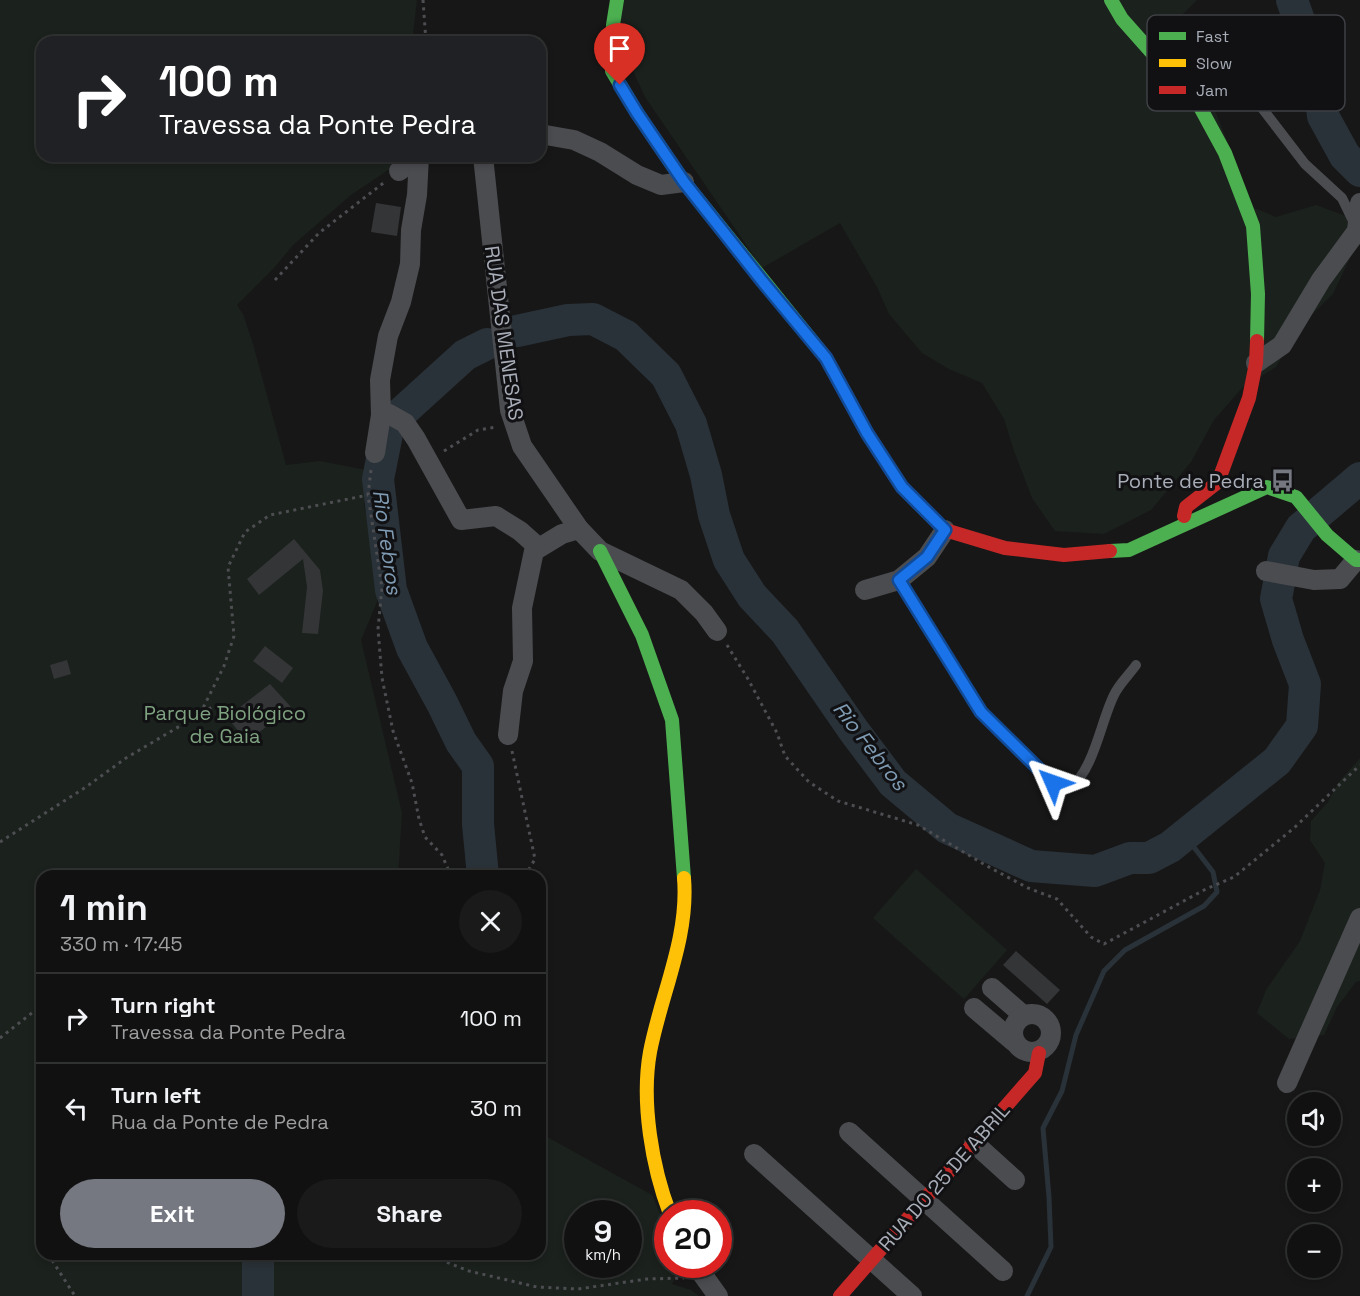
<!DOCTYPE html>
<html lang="en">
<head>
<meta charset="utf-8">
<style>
  :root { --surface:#111; --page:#1a1a1a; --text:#f1f3f6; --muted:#9c9d9f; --line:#303131; --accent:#757880 }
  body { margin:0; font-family:"Space Grotesk",sans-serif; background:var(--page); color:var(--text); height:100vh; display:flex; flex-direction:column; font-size:22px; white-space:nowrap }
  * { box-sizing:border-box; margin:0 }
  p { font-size:20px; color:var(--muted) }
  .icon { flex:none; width:33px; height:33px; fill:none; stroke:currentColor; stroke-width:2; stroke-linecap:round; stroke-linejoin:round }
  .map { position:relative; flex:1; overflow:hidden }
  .details { position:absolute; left:36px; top:870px; width:510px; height:390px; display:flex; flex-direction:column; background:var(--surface); border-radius:18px; box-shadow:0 3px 9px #0003,0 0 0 2px var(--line) }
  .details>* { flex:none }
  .guide { position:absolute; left:36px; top:36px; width:510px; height:126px; border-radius:18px; box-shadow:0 3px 9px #0003,0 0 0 2px var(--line); background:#202124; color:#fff; overflow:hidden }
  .tools { position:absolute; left:1287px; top:1092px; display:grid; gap:12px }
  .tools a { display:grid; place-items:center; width:54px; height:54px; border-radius:50%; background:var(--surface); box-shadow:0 3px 9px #0003,0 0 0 2px var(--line); font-size:30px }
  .speed { position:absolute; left:564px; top:1200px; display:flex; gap:12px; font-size:30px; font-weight:700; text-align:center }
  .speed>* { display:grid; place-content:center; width:78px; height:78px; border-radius:50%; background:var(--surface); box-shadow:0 3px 9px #0003,0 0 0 2px var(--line); line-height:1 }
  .speed small { font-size:15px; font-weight:400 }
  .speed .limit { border:9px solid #d22; background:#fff; color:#111 }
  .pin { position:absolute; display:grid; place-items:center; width:51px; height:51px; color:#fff; margin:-62px -26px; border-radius:50% 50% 50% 0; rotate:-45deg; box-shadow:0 0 6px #0007 }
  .pin .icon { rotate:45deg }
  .me { position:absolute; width:66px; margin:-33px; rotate:313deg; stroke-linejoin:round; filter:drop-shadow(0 0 4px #0008) }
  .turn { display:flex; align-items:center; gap:21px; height:126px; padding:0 24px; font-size:27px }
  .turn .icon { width:78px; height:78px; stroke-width:2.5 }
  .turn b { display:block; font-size:42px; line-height:51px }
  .round { display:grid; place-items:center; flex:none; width:63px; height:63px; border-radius:32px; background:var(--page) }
  .summary { display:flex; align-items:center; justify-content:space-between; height:102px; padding:0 24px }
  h1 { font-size:36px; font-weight:700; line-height:45px }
  .cta { display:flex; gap:12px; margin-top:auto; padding:12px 24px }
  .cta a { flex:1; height:69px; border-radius:36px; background:var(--accent); color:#fff; font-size:24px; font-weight:700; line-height:69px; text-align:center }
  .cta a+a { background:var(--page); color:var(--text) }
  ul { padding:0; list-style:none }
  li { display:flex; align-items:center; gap:18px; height:90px; padding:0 24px; border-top:2px solid var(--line) }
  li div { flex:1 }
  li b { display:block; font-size:22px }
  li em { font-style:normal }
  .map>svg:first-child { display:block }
  .green { fill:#1b211c; fill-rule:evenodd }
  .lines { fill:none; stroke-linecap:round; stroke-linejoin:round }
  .stream { stroke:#2a3239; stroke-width:5 }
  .river { stroke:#2a3239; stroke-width:32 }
  .building { fill:#343537 }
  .path { stroke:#4d4e52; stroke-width:3; stroke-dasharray:3 4.5; stroke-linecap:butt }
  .lane { stroke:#4b4c50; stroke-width:10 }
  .street { stroke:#4b4c50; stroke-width:20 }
  .fast { stroke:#4caf50; stroke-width:14 }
  .slow { stroke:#ffc107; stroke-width:14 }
  .jam { stroke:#c62828; stroke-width:14 }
  .route-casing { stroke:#114b97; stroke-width:15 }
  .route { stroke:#1a73e8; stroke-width:10 }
  .labels { text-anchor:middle; stroke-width:6; stroke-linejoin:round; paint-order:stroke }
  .street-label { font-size:20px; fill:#a8adb8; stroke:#111113 }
  .poi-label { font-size:20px; fill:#a8adb8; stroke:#111113; text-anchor:end }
  .park-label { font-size:20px; fill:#7fa381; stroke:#111113 }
  .water-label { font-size:21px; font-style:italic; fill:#7f9bb3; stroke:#111113 }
  .key { fill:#111113; stroke:#3e4045; stroke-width:1.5 }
  .key-label { font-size:16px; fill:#a8adb8 }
</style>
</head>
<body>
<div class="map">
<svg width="1360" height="1296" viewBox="0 0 1360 1296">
  <rect width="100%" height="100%" fill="#171717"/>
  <!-- green -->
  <g class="green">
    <path d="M 0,0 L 417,0 L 412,42 L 42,42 L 42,156 L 409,156 L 351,195 L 293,245 L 274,268 L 237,305 L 243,314 L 253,344 L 286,465 L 320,461 L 366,470 L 364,506 L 376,555 L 378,581 L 377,602 L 361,640 L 402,813 L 398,876 L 42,876 L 42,1254 L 540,1254 L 540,1133 L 652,1195 L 667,1229 L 668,1264 L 683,1265 L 672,1284 L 691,1290 L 699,1296 L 0,1296 ZM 578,1214 L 628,1214 L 628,1264 L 578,1264 Z"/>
    <polygon points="621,0 1197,0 1169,28 1167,41 1191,73 1216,113 1254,208 1276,217 1316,205 1357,220 1358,241 1333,294 1300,326 1276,367 1242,388 1214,420 1191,462 1151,510 1104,534 1055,531 1032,498 1014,451 1004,419 982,383 949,369 922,353 889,314 877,287 840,223 762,268 645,97 620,43"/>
    <polygon points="1360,758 1360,981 1356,982 1337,1007 1324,1035 1289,1039 1257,1013 1266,990 1300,941 1320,890 1325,863 1310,840 1311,821 1328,802 1338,783"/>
    <polygon points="916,869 1007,950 964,999 873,918"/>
  </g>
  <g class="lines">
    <!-- stream -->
    <polyline class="stream" points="1027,1296 1051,1247 1049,1197 1043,1128 1062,1091 1076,1035 1104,971 1125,950 1204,906 1217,892 1213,872 1193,846 1190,831"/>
    <!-- river -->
    <g class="river">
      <polyline points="1292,0 1318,75 1323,116 1345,156 1360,171"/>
      <polyline points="517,331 568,320 593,319 626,336 666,375 691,424 706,475 714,515 729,560 752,596 785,631 854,731 893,783 947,828 1031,866 1095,871 1130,858 1149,858 1170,847 1277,761 1302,726 1305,684 1288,640 1276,599 1284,556 1301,528 1360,478"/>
      <polyline points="483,876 478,824 478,766 461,742 442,703 412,648 391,590 378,479 389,424 465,355 487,344"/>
      <polyline points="258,1296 258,1254"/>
    </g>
  </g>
  <!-- building -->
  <g class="building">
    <polygon points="376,203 401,207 397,236 371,232"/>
    <polygon points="294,539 320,570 323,591 318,634 302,633 307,587 303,559 259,595 247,579"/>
    <polygon points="265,646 293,668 282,683 253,661"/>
    <polygon points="67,660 71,674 54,679 50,665"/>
    <polygon points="270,684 291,707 247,742 227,717"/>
    <polygon points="1016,951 1060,990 1047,1004 1003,965"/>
  </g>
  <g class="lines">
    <!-- path -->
    <g class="path">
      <polyline points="423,0 426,42"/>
      <polyline points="275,280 319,233 386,181"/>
      <polyline points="444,451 478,430 497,427"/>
      <polyline points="371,470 368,495 382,588 378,629 382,678 393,731 412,783 419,819 425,837 442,855 451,876"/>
      <polyline points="727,645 748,679 777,733 785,756 809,782 838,801 918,825 987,866 1028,888 1057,899 1091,937 1104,944 1206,889 1234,877 1294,828 1360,765"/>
      <polyline points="200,714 224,666 234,636 228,567 245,532 270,515 368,495"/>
      <polyline points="512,751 535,859 525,876"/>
      <polyline points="0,842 86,787 126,758 212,707"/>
      <polyline points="0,1038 42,1005"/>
      <path d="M 42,1098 C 31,1123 36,1207 42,1234"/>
      <polyline points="48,1254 75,1296"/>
      <polyline points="426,1254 469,1271 537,1287 578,1289 647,1279 684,1278"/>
    </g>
    <!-- lane -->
    <g class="lane">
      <polyline points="1238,77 1305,164 1342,198 1355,225"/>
      <path d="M 899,580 L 981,712 L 1053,783 L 1071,787 C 1094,769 1101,721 1114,695 C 1119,684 1129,675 1136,665"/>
    </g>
    <!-- street -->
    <g class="street">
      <polyline points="540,134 574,140 600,152 637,175 661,185 684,182"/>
      <polyline points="483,156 510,410 522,446 579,529 600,551 681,590 704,613 717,631"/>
      <polyline points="399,171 419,156"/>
      <polyline points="1256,363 1282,345 1321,280 1357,231 1360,203"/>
      <polyline points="381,415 389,414 405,423 416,439 461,520 496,516 520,531 538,547"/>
      <polyline points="375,453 381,415 380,380 388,336 401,302 410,264 411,230 417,195 419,156"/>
      <polyline points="1266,571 1314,580 1340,579 1356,560"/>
      <polyline points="865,590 899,580 927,557 945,530"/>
      <polyline points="508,735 513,691 523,661 522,608 534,551 562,534 579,529"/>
      <polyline points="992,988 1023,1015"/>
      <polyline points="974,1008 1014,1042"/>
      <circle cx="1032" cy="1033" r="19"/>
      <polyline points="1287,1083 1360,918"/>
      <polyline points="849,1132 1003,1271"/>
      <polyline points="974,1143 1015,1180"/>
      <polyline points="754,1154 912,1296"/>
      <polyline points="695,1264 718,1296"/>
    </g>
    <!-- fast -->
    <g class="fast">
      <polyline points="617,0 613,25 612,71 637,113 684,182 817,347"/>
      <polyline points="1111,0 1122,19 1200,107 1225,153 1253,226 1258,294 1257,341"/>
      <polyline points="600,551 642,635 672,720 684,878"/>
      <polyline points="1110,551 1129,550 1267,487 1296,497 1327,535 1356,560 1360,560"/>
    </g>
    <!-- slow -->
    <path class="slow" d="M 670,1214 C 652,1167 641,1102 650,1052 C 661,994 689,938 684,878"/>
    <!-- jam -->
    <g class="jam">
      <polyline points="817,347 826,358 867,433 902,487 945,530 1005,548 1064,555 1110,551"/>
      <polyline points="1184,516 1186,507 1218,482 1249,398 1256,363 1257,341"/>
      <polyline points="840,1296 1035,1073 1039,1053"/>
    </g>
  </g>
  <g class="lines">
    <defs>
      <polyline id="route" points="620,85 637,113 684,182 763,282 826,358 867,433 902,487 945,530 927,557 899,580 981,712 1053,783"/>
    </defs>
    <!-- route casing -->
    <use href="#route" class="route-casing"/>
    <!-- route -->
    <use href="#route" class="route"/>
  </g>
  <!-- icons -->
  <defs>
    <symbol id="bus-bare" viewBox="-9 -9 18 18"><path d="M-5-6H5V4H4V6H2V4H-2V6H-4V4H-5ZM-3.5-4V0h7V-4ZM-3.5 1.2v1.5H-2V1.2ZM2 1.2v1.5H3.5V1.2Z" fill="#757880" stroke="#111113" stroke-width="2.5" paint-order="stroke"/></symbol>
  </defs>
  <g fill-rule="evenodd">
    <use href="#bus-bare" x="1266" y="464" width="33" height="33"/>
  </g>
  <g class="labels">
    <!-- street labels -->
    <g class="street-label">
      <text transform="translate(504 333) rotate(82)" y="7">RUA DAS MENESAS</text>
      <text transform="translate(944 1177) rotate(-49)" y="7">RUA DO 25 DE ABRIL</text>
    </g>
    <!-- poi labels -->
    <g class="poi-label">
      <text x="1264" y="488">Ponte de Pedra</text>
    </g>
    <!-- park labels -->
    <g class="park-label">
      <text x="225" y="720">Parque Biológico<tspan x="225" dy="23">de Gaia</tspan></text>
    </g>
    <!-- water labels -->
    <g class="water-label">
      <text transform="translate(387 542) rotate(82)" y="7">Rio Febros</text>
      <text transform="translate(870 746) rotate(52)" y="7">Rio Febros</text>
    </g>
  </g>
  <!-- legend -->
  <rect x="1147" y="15" width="198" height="96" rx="9" class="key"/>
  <rect x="1159" y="32" width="27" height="8" fill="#4caf50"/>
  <rect x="1159" y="59" width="27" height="8" fill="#ffc107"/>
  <rect x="1159" y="86" width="27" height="8" fill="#c62828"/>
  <g class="key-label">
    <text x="1196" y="42">Fast</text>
    <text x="1196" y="69">Slow</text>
    <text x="1196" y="96">Jam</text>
  </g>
</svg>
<div class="tools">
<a><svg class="icon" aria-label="sound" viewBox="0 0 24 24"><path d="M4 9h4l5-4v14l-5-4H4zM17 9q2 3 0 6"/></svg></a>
<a>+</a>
<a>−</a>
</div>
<div class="speed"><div>9<small>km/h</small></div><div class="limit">20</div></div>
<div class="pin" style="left:620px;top:85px;background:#d93025"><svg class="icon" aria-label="arrive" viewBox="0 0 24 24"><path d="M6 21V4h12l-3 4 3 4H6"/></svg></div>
<svg class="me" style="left:1053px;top:783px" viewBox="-20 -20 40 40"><path d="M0-17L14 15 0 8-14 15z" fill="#1a73e8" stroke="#fff" stroke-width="4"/></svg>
<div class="guide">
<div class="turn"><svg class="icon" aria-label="right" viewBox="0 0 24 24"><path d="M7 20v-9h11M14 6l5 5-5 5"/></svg><div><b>100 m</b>Travessa da Ponte Pedra</div></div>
</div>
<section class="details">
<div class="summary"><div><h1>1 min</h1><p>330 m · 17:45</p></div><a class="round"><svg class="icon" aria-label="close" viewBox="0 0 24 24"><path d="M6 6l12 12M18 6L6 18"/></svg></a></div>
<ul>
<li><svg class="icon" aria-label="right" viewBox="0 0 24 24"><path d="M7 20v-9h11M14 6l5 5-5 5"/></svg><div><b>Turn right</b><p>Travessa da Ponte Pedra</p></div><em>100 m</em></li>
<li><svg class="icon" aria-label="left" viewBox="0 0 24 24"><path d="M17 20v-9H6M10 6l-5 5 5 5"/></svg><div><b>Turn left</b><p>Rua da Ponte de Pedra</p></div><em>30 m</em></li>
</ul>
<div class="cta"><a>Exit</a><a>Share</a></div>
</section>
</div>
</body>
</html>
